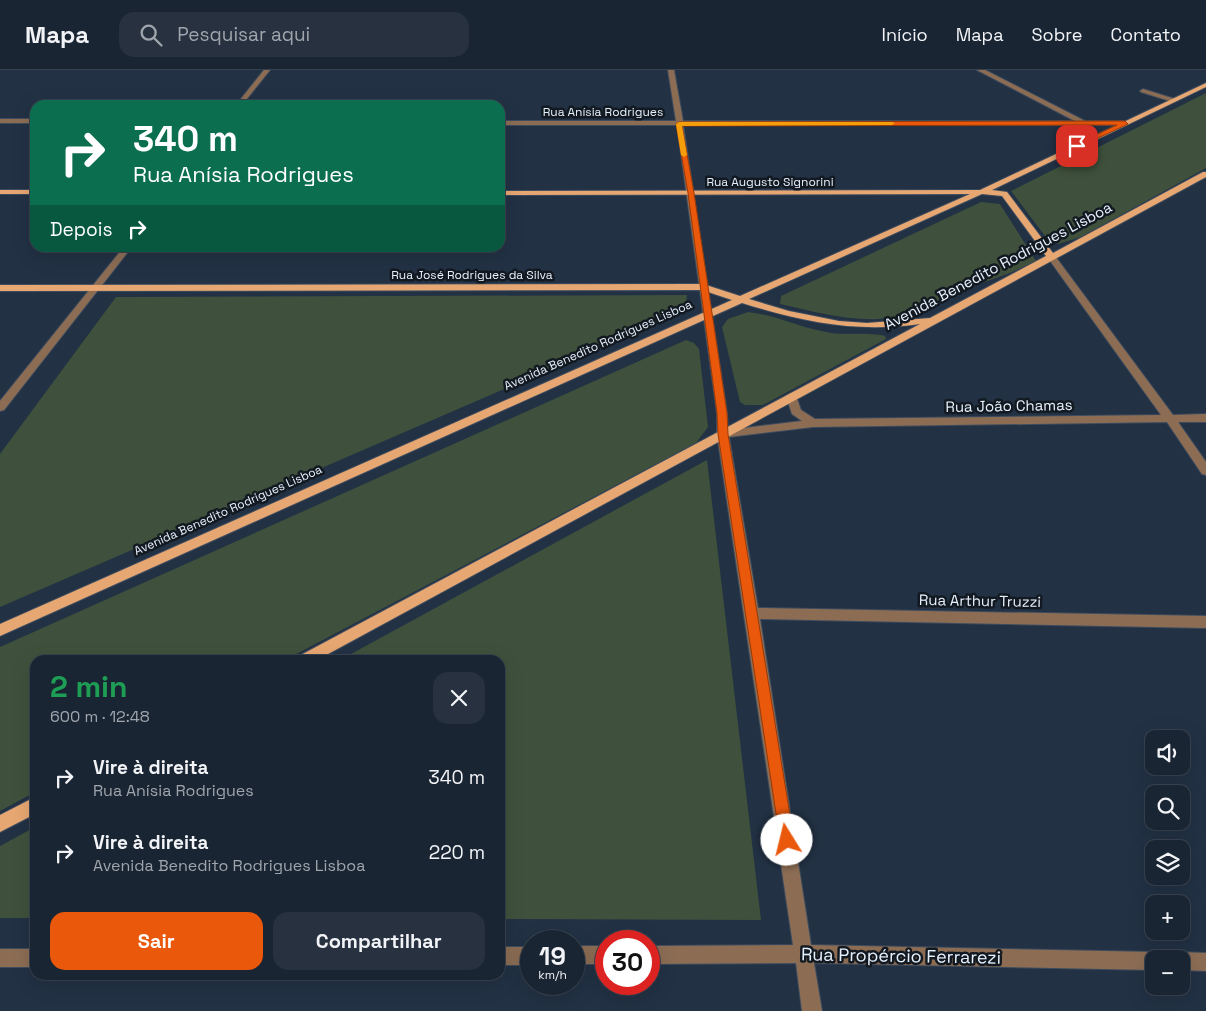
<!DOCTYPE html>
<html lang="pt">
<head>
<meta charset="utf-8">
<style>
  :root { --surface:#1a2533; --page:#27313f; --text:#f1f3f6; --muted:#9fa5ac; --line:#38424e; --accent:#ea580c }
  body { margin:0; font-family:"Space Grotesk",sans-serif; background:var(--page); color:var(--text); height:100vh; display:flex; flex-direction:column; font-size:19px; white-space:nowrap }
  * { box-sizing:border-box; margin:0 }
  p { font-size:16px; color:var(--muted) }
  .icon { flex:none; width:28px; height:28px; fill:none; stroke:currentColor; stroke-width:2; stroke-linecap:round; stroke-linejoin:round }
  .map { position:relative; flex:1; overflow:hidden }
  .sheet { position:absolute; left:30px; top:585px; width:475px; height:325px; display:flex; flex-direction:column; background:var(--surface); border-radius:15px; box-shadow:0 5px 20px #0002,0 0 0 1px var(--line) }
  .sheet>* { flex:none }
  .guide { position:absolute; left:30px; top:30px; width:475px; height:152px; border-radius:15px; box-shadow:0 5px 20px #0002,0 0 0 1px var(--line); background:#0b6e4f; color:#fff; overflow:hidden }
  .controls { position:absolute; left:1145px; top:660px; display:grid; gap:10px }
  .controls a { display:grid; place-items:center; width:45px; height:45px; border-radius:10px; background:var(--surface); box-shadow:0 5px 20px #0002,0 0 0 1px var(--line); font-size:25px }
  .speed { position:absolute; left:520px; top:860px; display:flex; gap:10px; font-size:25px; font-weight:700; text-align:center }
  .speed>* { display:grid; place-content:center; width:65px; height:65px; border-radius:50%; background:var(--surface); box-shadow:0 5px 20px #0002,0 0 0 1px var(--line); line-height:1 }
  .speed small { font-size:12px; font-weight:400 }
  .speed .limit { border:8px solid #d22; background:#fff; color:#111 }
  .pin { position:absolute; display:grid; place-items:center; width:42px; height:42px; color:#fff; margin:-21px; border-radius:10px; box-shadow:0 2px 8px #0006 }
  .me { position:absolute; width:55px; margin:-28px; rotate:351deg; stroke-linejoin:round; filter:drop-shadow(0 0 4px #0008) }
  .turn { display:flex; align-items:center; gap:18px; height:105px; padding:0 20px; font-size:22px }
  .turn .icon { width:65px; height:65px; stroke-width:2.5 }
  .turn b { display:block; font-size:35px; line-height:42px }
  .then { display:flex; align-items:center; height:48px; padding:0 20px; background:#0003; gap:10px; font-size:19px }
  .round { display:grid; place-items:center; flex:none; width:52px; height:52px; border-radius:15px; background:var(--page) }
  .headline { display:flex; align-items:center; justify-content:space-between; height:85px; padding:0 20px }
  h1 { font-size:30px; font-weight:600; line-height:38px; color:#1e9e55 }
  .primary-button { display:flex; gap:10px; margin-top:auto; padding:10px 20px }
  .primary-button a { flex:1; height:58px; border-radius:15px; background:var(--accent); color:#fff; font-size:20px; font-weight:600; line-height:58px; text-align:center }
  .primary-button a+a { background:var(--page); color:var(--text) }
  ul { padding:0; list-style:none }
  li { display:flex; align-items:center; gap:15px; height:75px; padding:0 20px }
  li div { flex:1 }
  li b { display:block; font-size:19px }
  li em { font-style:normal }
  header { display:flex; align-items:center; gap:30px; box-sizing:border-box; height:70px; padding:0 25px; background:var(--surface); border-bottom:1px solid var(--line) }
  header strong { font-size:24px }
  nav { display:flex; gap:28px; margin-inline-start:auto; font-size:18px }
  .search { width:350px; height:45px; background:var(--page); display:flex; align-items:center; gap:12px; box-sizing:border-box; padding:0 18px; border-radius:15px; color:var(--muted); font-size:19px }
  .map>svg:first-child { display:block }
  .green { fill:#3f513c }
  .lines { fill:none; stroke-linecap:round; stroke-linejoin:round }
  .minor-casing { stroke:#3e4c5e; stroke-width:2 }
  .major-casing { stroke:#3e4c5e; stroke-width:2 }
  .minor { fill:#8c6d54; fill-rule:evenodd }
  .major { fill:#e7a772; fill-rule:evenodd }
  .route { fill:#ea580c; stroke:#983908 }
  .slow { fill:#f59e0b }
  .labels { text-anchor:middle; stroke-width:5; stroke-linejoin:round; paint-order:stroke }
  .far-street-label { font-size:12px; fill:#e7f1fd; stroke:#121921 }
  .street-label { font-size:15px; fill:#e7f1fd; stroke:#121921 }
  .near-street-label { font-size:18px; fill:#e7f1fd; stroke:#121921 }
</style>
</head>
<body>
<header>
<strong>Mapa</strong>
<div class="search"><svg class="icon" aria-label="search" viewBox="0 0 24 24"><circle cx="10" cy="10" r="6"/><path d="M15 15l6 6"/></svg>Pesquisar aqui</div>
<nav><a>Início</a><a>Mapa</a><a>Sobre</a><a>Contato</a></nav>
</header>
<div class="map">
<svg width="1206" height="941" viewBox="0 0 1206 941">
  <rect width="100%" height="100%" fill="#223144"/>
  <!-- green -->
  <g class="green">
    <polygon points="1206,23 1206,98 1081,167 1058,174 1045,166 1011,121"/>
    <path d="M 981,132 L 1000,134 L 1036,191 C 1017,201 999,207 979,214 C 946,226 915,246 879,249 C 846,251 812,241 780,234 L 781,226 Z"/>
    <polygon points="687,225 685,241 0,537 0,384 116,227"/>
    <path d="M 748,242 C 776,245 803,259 831,263 C 847,265 871,262 885,266 L 886,269 L 763,335 L 745,335 L 740,332 L 722,257 L 728,249 Z"/>
    <polygon points="686,270 694,273 699,279 707,348 708,357 696,373 285,590 35,590 35,722 0,741 0,577"/>
    <polygon points="707,390 761,850 500,849 500,590 340,590"/>
    <polygon points="35,757 35,848 0,848 0,776"/>
  </g>
  <g class="lines">
    <defs>
      <g id="minor">
        <polygon points="264,0 270,0 242,35 236,35"/>
        <polygon points="668,0 674,0 683,51 1075,51 977,0 985,0 1085,51 1125,51 1128,53 1125,55 683,55 727,343 728,360 802,351 792,344 786,326 791,323 796,326 801,340 815,349 1161,345 1048,188 1052,185 1055,186 1173,345 1206,344 1206,352 1178,352 1206,392 1206,405 1202,404 1167,352 813,357 729,367 758,538 1206,546 1206,558 760,549 811,875 1154,882 1160,885 1162,889 1154,889 1154,900 814,893 822,941 802,941 796,893 649,894 649,876 793,875 717,364 717,343 677,55 500,55 500,51 676,51"/>
        <polygon points="1143,19 1175,29 1176,30 1173,32 1141,22 1140,21"/>
        <rect x="0" y="49" width="35" height="4"/>
        <polygon points="123,178 131,178 4,340 0,341 0,331"/>
        <rect x="574" y="876" width="32" height="18"/>
        <rect x="500" y="877" width="31" height="18"/>
        <rect x="0" y="879" width="35" height="18"/>
        <polygon points="1181,882 1206,883 1206,901 1181,900 1181,889 1173,889 1175,885"/>
      </g>
      <g id="major">
        <path d="M 1206,13 L 1206,17 L 992,120 L 1007,122 L 1053,183 L 1203,102 L 1206,102 L 1206,107 L 317,590 L 297,590 L 299,586 L 920,254 C 856,263 803,252 742,233 L 0,566 L 0,554 L 732,230 L 702,220 L 0,221 L 0,215 L 703,214 L 740,226 L 970,124 L 500,125 L 500,121 L 980,120 ZM 982,124 L 1002,126 L 1046,186 L 930,248 L 867,253 L 839,251 L 789,241 L 749,229 Z"/>
        <rect x="0" y="120" width="35" height="4"/>
        <polygon points="35,727 35,744 0,762 0,745"/>
      </g>
    </defs>
    <!-- minor casing -->
    <use href="#minor" class="minor-casing"/>
    <!-- major casing -->
    <use href="#major" class="major-casing"/>
    <!-- minor -->
    <use href="#minor" class="minor"/>
    <!-- major -->
    <use href="#major" class="major"/>
  </g>
  <!-- route -->
  <polygon class="route" points="1125,51 1128,54 1077,78 1074,77 1074,75 1117,55 682,56 694,123 727,343 728,364 794,770 792,776 787,778 781,776 718,364 717,343 688,123 676,54 679,52"/>
  <!-- slow -->
  <polygon class="slow" points="679,52 892,52 895,53 892,55 682,56 687,85 684,87 681,85 676,54"/>
  <g class="labels">
    <!-- far-street labels -->
    <g class="far-street-label">
      <text x="603" y="46">Rua Anísia Rodrigues</text>
      <text x="770" y="116">Rua Augusto Signorini</text>
      <text x="472" y="209">Rua José Rodrigues da Silva</text>
      <text transform="translate(598 275) rotate(-24)" y="4">Avenida Benedito Rodrigues Lisboa</text>
      <text transform="translate(228 440) rotate(-24)" y="4">Avenida Benedito Rodrigues Lisboa</text>
    </g>
    <!-- street labels -->
    <g class="street-label">
      <text transform="translate(998 196) rotate(-28)" y="5">Avenida Benedito Rodrigues Lisboa</text>
      <text transform="translate(1009 336) rotate(-1)" y="5">Rua João Chamas</text>
      <text transform="translate(980 531) rotate(1)" y="5">Rua Arthur Truzzi</text>
    </g>
    <!-- near-street labels -->
    <g class="near-street-label">
      <text transform="translate(901 886) rotate(1)" y="6">Rua Propércio Ferrarezi</text>
    </g>
  </g>
</svg>
<div class="controls">
<a><svg class="icon" aria-label="sound" viewBox="0 0 24 24"><path d="M4 9h4l5-4v14l-5-4H4zM17 9q2 3 0 6"/></svg></a>
<a><svg class="icon" aria-label="search" viewBox="0 0 24 24"><circle cx="10" cy="10" r="6"/><path d="M15 15l6 6"/></svg></a>
<a><svg class="icon" aria-label="layers" viewBox="0 0 24 24"><path d="M12 4l9 5-9 5-9-5zM3 14l9 5 9-5"/></svg></a>
<a>+</a>
<a>−</a>
</div>
<div class="speed"><div>19<small>km/h</small></div><div class="limit">30</div></div>
<div class="pin" style="left:1077px;top:76px;background:#d93025"><svg class="icon" aria-label="arrive" viewBox="0 0 24 24"><path d="M6 21V4h12l-3 4 3 4H6"/></svg></div>
<svg class="me" style="left:787px;top:770px" viewBox="-20 -20 40 40"><circle r="19" fill="#fff"/><path d="M0-13L10 11 0 6-10 11z" fill="#ea580c"/></svg>
<div class="guide">
<div class="turn"><svg class="icon" aria-label="right" viewBox="0 0 24 24"><path d="M7 20v-9h11M14 6l5 5-5 5"/></svg><div><b>340 m</b>Rua Anísia Rodrigues</div></div>
<div class="then">Depois<svg class="icon" aria-label="right" viewBox="0 0 24 24"><path d="M7 20v-9h11M14 6l5 5-5 5"/></svg></div>
</div>
<section class="sheet">
<div class="headline"><div><h1>2 min</h1><p>600 m · 12:48</p></div><a class="round"><svg class="icon" aria-label="close" viewBox="0 0 24 24"><path d="M6 6l12 12M18 6L6 18"/></svg></a></div>
<ul>
<li><svg class="icon" aria-label="right" viewBox="0 0 24 24"><path d="M7 20v-9h11M14 6l5 5-5 5"/></svg><div><b>Vire à direita</b><p>Rua Anísia Rodrigues</p></div><em>340 m</em></li>
<li><svg class="icon" aria-label="right" viewBox="0 0 24 24"><path d="M7 20v-9h11M14 6l5 5-5 5"/></svg><div><b>Vire à direita</b><p>Avenida Benedito Rodrigues Lisboa</p></div><em>220 m</em></li>
</ul>
<div class="primary-button"><a>Sair</a><a>Compartilhar</a></div>
</section>
</div>
</body>
</html>
